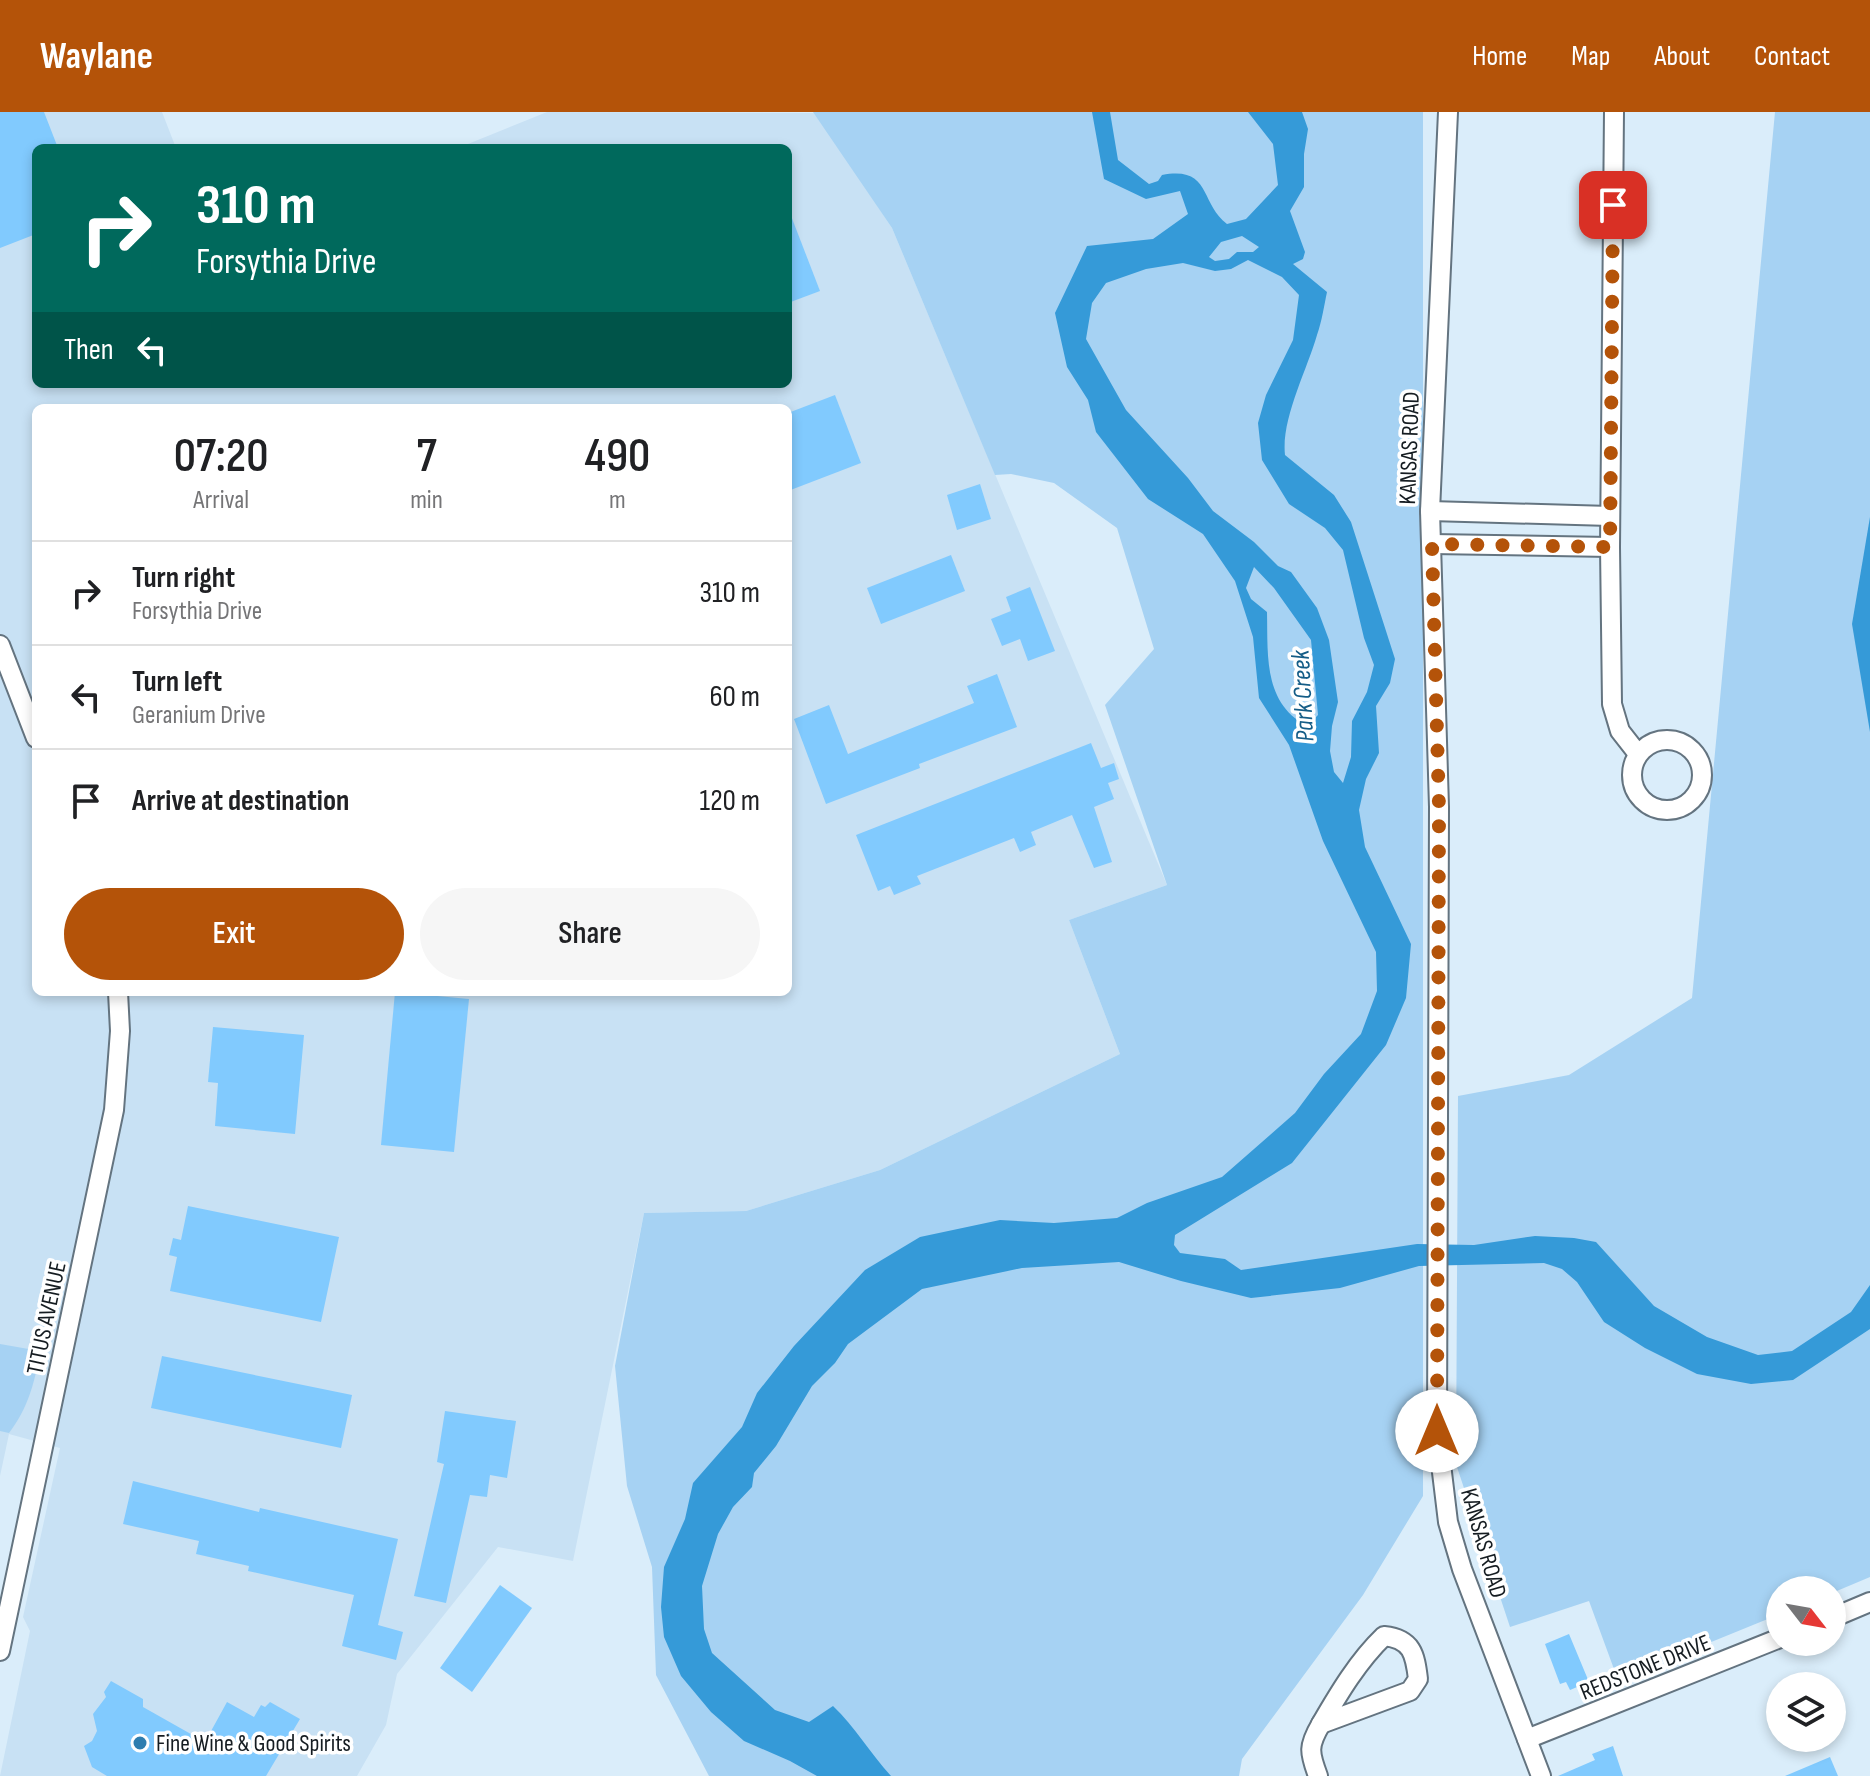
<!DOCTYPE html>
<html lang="en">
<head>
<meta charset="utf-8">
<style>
  :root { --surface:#fff; --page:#f6f6f6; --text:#202124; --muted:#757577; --line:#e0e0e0; --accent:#b45309 }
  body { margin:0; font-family:"Sofia Sans Condensed",sans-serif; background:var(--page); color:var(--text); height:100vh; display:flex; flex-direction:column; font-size:30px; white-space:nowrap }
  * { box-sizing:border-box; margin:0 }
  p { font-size:26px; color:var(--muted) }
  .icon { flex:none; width:44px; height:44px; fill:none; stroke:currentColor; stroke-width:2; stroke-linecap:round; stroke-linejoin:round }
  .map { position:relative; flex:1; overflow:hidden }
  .panel { position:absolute; left:32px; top:292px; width:760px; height:592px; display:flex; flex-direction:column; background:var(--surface); border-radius:12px; box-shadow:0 4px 12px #0003 }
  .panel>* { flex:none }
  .top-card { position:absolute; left:32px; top:32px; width:760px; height:244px; border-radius:12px; box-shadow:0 4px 12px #0003; background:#00695c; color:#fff; overflow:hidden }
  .needle { width:52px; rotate:121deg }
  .controls { position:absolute; left:1766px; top:1464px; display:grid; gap:16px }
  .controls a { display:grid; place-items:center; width:80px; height:80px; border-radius:50%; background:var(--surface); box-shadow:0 4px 12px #0003; font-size:40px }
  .pin { position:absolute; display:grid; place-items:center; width:68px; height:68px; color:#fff; margin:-34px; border-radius:16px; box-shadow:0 4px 12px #0006 }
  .me { position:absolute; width:88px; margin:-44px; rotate:0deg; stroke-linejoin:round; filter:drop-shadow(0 0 6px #0008) }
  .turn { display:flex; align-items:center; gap:28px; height:168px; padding:0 32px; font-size:36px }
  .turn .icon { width:104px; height:104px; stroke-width:2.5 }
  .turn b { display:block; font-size:56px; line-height:68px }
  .then { display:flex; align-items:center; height:76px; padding:0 32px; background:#0003; gap:16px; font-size:30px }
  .eta { display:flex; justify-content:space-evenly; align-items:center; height:136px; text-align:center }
  .eta b { font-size:48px; font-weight:600; line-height:56px }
  .button { display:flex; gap:16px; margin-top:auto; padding:16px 32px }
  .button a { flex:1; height:92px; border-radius:48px; background:var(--accent); color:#fff; font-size:32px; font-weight:600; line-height:92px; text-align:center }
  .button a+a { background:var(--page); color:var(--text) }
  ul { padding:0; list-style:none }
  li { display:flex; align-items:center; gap:24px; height:104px; padding:0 32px; border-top:2px solid var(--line) }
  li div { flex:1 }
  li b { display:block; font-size:30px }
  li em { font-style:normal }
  header { display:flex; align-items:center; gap:48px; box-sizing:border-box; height:112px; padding:0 40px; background:var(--accent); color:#fff }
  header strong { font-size:38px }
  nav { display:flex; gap:44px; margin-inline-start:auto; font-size:28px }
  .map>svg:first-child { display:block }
  .built { fill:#c8e1f4; fill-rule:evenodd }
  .green { fill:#a6d2f3 }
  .water { fill:#359ad8; fill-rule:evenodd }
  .building { fill:#81cafe }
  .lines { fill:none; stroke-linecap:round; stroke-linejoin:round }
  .minor-casing { stroke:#647480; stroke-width:22 }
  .minor { stroke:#fff; stroke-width:18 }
  .route { stroke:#b45309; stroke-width:14; stroke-dasharray:0 25.2 }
  .poi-dot { fill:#2e7daf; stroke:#fff; stroke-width:3 }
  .labels { text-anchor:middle; stroke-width:7; stroke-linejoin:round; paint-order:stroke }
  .street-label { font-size:24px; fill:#151c21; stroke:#fff }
  .poi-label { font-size:24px; fill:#151c21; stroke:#fff; text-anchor:start }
  .water-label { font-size:26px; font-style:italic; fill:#155d87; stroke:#fff }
</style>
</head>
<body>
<header>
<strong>Waylane</strong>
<nav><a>Home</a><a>Map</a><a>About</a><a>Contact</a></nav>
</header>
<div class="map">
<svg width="1870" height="1664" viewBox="0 0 1870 1664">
  <rect width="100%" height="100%" fill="#daedfa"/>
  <!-- built -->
  <path class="built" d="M 0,0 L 162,0 L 176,36 L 36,36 L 36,272 L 788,272 L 788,36 L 458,36 L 547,0 L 816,1 L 892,116 L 1167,773 L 1069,808 L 1120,942 L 880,1058 L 746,1099 L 644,1101 L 573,1449 L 498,1435 L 397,1562 L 386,1613 L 357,1664 L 0,1664 L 30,1519 L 23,1505 L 60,1336 L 9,1322 L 0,1364 ZM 36,296 L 788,296 L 788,880 L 36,880 Z"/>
  <!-- green -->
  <g class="green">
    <polygon points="813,0 1423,0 1423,1384 1363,1483 1242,1647 1239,1664 709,1664 656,1563 652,1455 627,1374 615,1254 644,1101 746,1099 880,1058 1120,942 1069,808 1167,773 1105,593 1154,537 1117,416 1054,371 1011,362 995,363 892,116"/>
    <polygon points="1775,0 1870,0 1870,1465 1832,1481 1832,1478 1780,1478 1780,1502 1618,1568 1589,1489 1510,1515 1456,1352 1458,984 1569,963 1692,886"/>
    <path d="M 0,1232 L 40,1239 C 35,1270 28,1296 9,1321 L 0,1319 Z"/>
  </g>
  <!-- water -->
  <g class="water">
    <path d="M 1092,0 L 1110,0 L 1118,48 L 1149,72 L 1158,69 L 1162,63 C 1212,54 1199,91 1227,112 L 1246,107 L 1278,73 L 1273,32 L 1248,0 L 1302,0 L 1308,17 L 1304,42 L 1304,75 L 1290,99 L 1305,140 L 1303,147 L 1293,152 L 1327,180 C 1324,194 1322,209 1317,223 C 1307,258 1281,307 1285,343 L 1334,383 L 1351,410 L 1395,547 L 1390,571 L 1376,594 L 1379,641 L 1366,667 L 1359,698 L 1365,735 L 1411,832 L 1406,886 L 1386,933 L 1292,1051 L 1175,1123 L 1174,1133 L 1180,1141 L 1225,1147 L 1241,1158 L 1417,1132 L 1474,1133 L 1535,1124 L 1574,1126 L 1596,1130 L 1654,1194 L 1707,1225 L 1758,1243 L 1792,1239 L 1851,1200 L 1870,1173 L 1870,1217 L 1793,1268 L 1751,1272 L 1697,1262 L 1645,1236 L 1604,1210 L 1577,1170 L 1562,1157 L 1544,1151 L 1419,1154 L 1340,1176 L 1251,1186 L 1181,1169 L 1119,1150 L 1022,1156 L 922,1177 L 848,1232 L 835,1251 L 812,1274 L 776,1334 L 754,1361 L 752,1375 L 733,1395 L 718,1422 L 702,1474 L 704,1517 L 712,1541 L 775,1598 L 809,1610 L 833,1594 C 855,1615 870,1641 891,1664 L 817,1664 L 790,1649 L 744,1629 L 711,1600 L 681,1564 L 664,1525 L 661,1495 L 664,1455 L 685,1407 L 693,1371 L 742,1315 L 757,1281 L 794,1234 L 865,1158 L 920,1125 L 1000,1108 L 1054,1111 L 1117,1106 L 1147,1091 L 1222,1065 L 1295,1001 L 1324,962 L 1361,922 L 1377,879 L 1376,840 L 1323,729 L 1289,633 L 1259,586 L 1253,525 L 1235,469 L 1203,422 L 1148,387 L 1096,320 L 1088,288 L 1067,255 L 1055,201 L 1087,134 L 1153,127 L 1188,102 L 1180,79 L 1146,87 L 1104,67 ZM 1242,124 L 1259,135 L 1253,140 L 1237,140 L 1229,147 L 1215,149 L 1209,145 L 1221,130 ZM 1248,148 L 1282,165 L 1299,183 L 1293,228 L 1266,283 L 1258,311 L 1262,348 L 1289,392 L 1325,416 L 1343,438 L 1364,526 L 1374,553 L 1367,580 L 1352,609 L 1351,645 L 1343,671 L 1334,660 L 1330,639 L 1332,614 L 1338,590 L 1329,528 L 1317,496 L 1291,460 L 1278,454 L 1254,430 L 1213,399 L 1188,366 L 1126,298 L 1086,227 L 1092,191 L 1106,171 L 1146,157 L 1183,151 L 1215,159 L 1231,157 ZM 1254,455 L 1274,476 L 1311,528 L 1318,603 L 1307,614 C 1263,591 1268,543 1267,500 L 1251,487 L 1246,476 Z"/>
    <polygon points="1870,405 1870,620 1852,512"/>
  </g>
  <!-- building -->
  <g class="building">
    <polygon points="0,0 44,0 58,36 36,36 36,122 0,136"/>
    <polygon points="788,96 820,179 788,191"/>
    <polygon points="835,283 861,351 788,379 788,301"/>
    <polygon points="980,372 991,407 957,418 947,383"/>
    <polygon points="951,443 965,479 881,512 867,476"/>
    <polygon points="1030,475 1055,539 1028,549 1020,527 1002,534 991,507 1011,499 1006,485"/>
    <polygon points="997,562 1017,615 919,652 920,656 826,692 794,607 829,593 848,642 974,591 967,574"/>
    <polygon points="1091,631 1101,656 1114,651 1119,667 1108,671 1114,687 1094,695 1112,750 1094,756 1072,703 1031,720 1036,733 1020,740 1014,726 917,764 921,772 894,783 890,774 878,779 856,723"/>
    <polygon points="395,880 469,887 454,1040 381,1033"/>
    <polygon points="213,915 304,923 295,1022 215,1014 218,971 208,970"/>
    <polygon points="188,1094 339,1125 321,1210 170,1179 177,1145 169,1143 173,1126 181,1128"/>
    <polygon points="162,1244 352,1283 341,1336 151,1296"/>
    <polygon points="445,1299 516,1309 507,1366 490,1363 487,1385 470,1383 446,1491 414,1484 444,1352 437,1350"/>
    <polygon points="133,1369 259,1400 260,1396 398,1427 378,1513 403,1520 396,1548 342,1534 354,1483 248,1459 249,1454 196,1442 199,1429 123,1412"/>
    <polygon points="500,1473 532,1496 472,1580 440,1556"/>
    <polygon points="1569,1522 1589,1570 1570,1578 1566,1570 1560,1572 1545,1532"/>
    <polygon points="111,1569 143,1587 143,1595 205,1630 227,1590 254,1605 261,1593 265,1595 270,1590 300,1607 266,1664 107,1664 92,1655 84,1634 92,1629 97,1619 93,1602 106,1585 104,1580"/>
    <polygon points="1613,1634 1623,1664 1558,1664 1595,1648 1592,1642"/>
    <polygon points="1830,1645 1838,1664 1785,1664"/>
  </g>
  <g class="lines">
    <defs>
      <g id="minor">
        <polyline points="1448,0 1430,399 1439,695 1437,1319 1448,1410 1462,1457 1541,1664"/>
        <polyline points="1614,0 1610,435 1612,592 1620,619 1638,642"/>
        <polyline points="1430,399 1610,404"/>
        <polyline points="1432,432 1610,435"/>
        <polyline points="0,533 36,626"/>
        <circle cx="1667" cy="663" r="35"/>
        <polyline points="1832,1506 1870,1490"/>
        <path d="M 1384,1524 C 1412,1527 1415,1542 1418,1567 L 1410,1579 L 1321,1612 C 1339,1581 1358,1549 1384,1524 Z"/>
        <polyline points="0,1539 114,998 120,919 118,880"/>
        <polyline points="1527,1627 1780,1526"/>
        <path d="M 1318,1664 C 1309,1640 1308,1634 1321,1612"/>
      </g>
    </defs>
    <!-- minor casing -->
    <use href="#minor" class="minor-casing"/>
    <!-- minor -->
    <use href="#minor" class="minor"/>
  </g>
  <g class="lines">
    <!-- route -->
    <polyline class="route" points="1437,1319 1439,695 1432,432 1610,435 1613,93"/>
  </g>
  <!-- markers -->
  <circle class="poi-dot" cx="140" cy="1631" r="8"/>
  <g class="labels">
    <!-- street labels -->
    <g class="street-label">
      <text transform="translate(1409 336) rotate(-88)" y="8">KANSAS ROAD</text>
      <text transform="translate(46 1206) rotate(-78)" y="8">TITUS AVENUE</text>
      <text transform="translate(1484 1431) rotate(74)" y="8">KANSAS ROAD</text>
      <text transform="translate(1645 1555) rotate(-22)" y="8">REDSTONE DRIVE</text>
    </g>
    <!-- poi labels -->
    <g class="poi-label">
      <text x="156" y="1639">Fine Wine &amp; Good Spirits</text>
    </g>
    <!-- water labels -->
    <g class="water-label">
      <text transform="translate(1302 584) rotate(-93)" y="9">Park Creek</text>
    </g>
  </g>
</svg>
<div class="controls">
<a><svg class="needle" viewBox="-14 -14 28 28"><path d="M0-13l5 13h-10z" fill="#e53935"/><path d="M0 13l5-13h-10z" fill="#757577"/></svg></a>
<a><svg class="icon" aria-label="layers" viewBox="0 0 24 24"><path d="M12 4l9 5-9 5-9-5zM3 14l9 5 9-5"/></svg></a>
</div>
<div class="pin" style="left:1613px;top:93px;background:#d93025"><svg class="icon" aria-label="arrive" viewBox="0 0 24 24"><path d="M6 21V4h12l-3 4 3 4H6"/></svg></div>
<svg class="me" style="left:1437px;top:1319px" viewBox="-20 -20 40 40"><circle r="19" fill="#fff"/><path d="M0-13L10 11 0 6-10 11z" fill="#b45309"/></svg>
<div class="top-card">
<div class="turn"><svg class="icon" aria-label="right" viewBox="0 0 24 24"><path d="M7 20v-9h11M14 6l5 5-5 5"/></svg><div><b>310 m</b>Forsythia Drive</div></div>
<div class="then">Then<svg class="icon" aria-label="left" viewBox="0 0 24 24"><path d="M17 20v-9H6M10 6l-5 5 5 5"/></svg></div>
</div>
<section class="panel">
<div class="eta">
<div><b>07:20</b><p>Arrival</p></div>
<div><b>7</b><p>min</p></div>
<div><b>490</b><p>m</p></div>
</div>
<ul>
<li><svg class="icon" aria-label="right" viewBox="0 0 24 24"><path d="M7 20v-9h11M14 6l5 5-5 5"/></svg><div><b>Turn right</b><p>Forsythia Drive</p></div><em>310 m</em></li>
<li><svg class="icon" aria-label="left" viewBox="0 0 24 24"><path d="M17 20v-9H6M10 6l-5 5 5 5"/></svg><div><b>Turn left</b><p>Geranium Drive</p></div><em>60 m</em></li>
<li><svg class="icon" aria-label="arrive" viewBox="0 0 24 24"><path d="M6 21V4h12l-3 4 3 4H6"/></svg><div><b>Arrive at destination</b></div><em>120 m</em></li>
</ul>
<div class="button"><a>Exit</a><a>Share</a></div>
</section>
</div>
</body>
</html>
